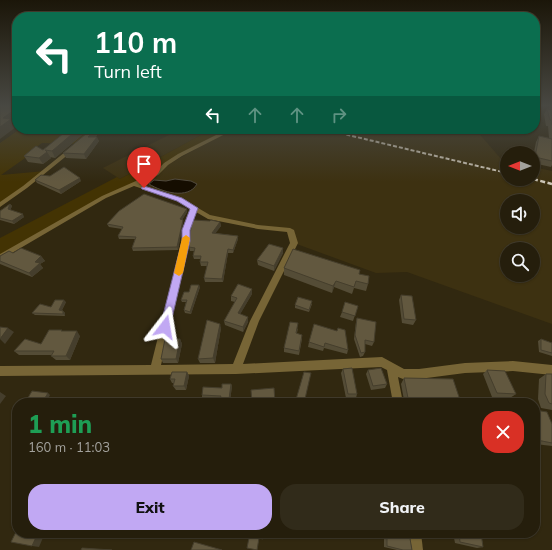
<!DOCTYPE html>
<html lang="en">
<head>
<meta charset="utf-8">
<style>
  :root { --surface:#251e0c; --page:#312b1a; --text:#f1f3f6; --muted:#a3a29d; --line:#423c2d; --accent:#c1a8f3 }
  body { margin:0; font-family:Mulish,sans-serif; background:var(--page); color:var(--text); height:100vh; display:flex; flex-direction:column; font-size:15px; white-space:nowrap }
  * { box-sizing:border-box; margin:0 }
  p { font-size:13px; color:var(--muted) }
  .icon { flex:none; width:22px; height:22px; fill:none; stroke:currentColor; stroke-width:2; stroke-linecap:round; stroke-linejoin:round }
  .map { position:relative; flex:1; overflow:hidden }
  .side { position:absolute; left:12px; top:398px; width:528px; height:140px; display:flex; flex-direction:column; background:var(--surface); border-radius:16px; box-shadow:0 1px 3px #0004,0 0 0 1px var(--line) }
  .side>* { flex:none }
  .guide { position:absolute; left:12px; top:12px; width:528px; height:122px; border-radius:16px; box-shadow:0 1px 3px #0004,0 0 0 1px var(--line); background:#0b6e4f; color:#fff; overflow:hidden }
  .needle { width:26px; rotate:270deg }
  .buttons { position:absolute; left:500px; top:146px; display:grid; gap:8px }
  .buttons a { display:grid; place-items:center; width:40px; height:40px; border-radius:50%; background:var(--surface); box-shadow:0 1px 3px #0004,0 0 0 1px var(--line); font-size:20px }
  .pin { position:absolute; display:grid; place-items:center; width:34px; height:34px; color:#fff; margin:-41px -17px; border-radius:50% 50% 50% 0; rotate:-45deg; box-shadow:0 0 4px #0007 }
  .pin .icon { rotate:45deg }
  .me { position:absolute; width:44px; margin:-22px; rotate:14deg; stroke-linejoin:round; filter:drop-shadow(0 0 3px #0008) }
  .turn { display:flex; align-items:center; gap:14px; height:84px; padding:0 16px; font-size:18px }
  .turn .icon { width:52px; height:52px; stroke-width:2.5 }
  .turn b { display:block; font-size:28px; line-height:34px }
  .lanes { display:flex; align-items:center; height:38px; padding:0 16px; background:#0003; justify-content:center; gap:20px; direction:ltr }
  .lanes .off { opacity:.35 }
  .round { display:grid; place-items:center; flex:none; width:42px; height:42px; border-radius:16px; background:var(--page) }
  .summary { display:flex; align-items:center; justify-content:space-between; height:68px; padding:0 16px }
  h1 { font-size:24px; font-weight:800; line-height:30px; color:#1e9e55 }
  .primary-button { display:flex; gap:8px; margin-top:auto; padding:8px 16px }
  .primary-button a { flex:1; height:46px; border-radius:16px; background:var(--accent); color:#111; font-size:16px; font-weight:800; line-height:46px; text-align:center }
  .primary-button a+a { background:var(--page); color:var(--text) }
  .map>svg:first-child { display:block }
  .built { fill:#3d3111; fill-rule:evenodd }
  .green { fill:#433303 }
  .water { fill:#150d00; stroke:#514a3d }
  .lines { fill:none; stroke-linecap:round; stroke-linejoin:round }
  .minor { fill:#776536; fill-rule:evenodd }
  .rail-far1 { stroke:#cdc6b7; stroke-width:2; stroke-dasharray:4 2; stroke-linecap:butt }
  .rail { stroke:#cdc6b7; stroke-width:2.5; stroke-dasharray:5 2.5; stroke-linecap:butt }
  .wall { fill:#544c36 }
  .shaded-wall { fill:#453e2c }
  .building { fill:#62583f; stroke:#453e2c }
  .route { fill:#c1a8f3; stroke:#7d6d9e }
  .slow { fill:#f59e0b }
</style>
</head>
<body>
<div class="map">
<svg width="552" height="550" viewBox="0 0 552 550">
  <rect width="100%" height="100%" fill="#312810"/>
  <!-- built -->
  <g class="built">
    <polygon points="181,129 212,129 120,179 103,168"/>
    <path d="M 232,129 L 475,129 L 502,160 L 507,161 L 507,179 L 533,179 L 533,167 L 552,171 L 552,324 L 407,272 L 376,273 L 294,243 L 289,230 L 208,217 L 179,199 L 133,184 ZM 507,201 L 533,201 L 533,227 L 507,227 ZM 507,249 L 533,249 L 533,275 L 507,275 Z"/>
  </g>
  <!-- green -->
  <g class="green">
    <polygon points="20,129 89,134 77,144 42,143 32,150 28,156 1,175 45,171 0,205 0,143"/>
    <polygon points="212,129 232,129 180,155 156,174 123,187 0,257 0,238 117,177 120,179"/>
  </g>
  <!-- water -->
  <path class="water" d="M 175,179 L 191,181 L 197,184 C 188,200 162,192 149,184 L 154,180 L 166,181 Z"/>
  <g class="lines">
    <!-- minor -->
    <g class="minor">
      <path d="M 228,129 L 235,129 L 182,156 L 168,165 L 158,175 L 139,184 L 181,198 L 210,215 L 258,225 L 290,228 L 294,230 L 298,243 L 259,321 L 243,364 L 382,357 L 404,369 L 419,369 L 465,363 L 513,361 L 552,365 L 552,375 L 513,371 L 465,373 L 419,379 L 403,379 L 398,377 L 403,403 L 393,403 L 387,370 L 381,367 L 236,374 L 0,376 L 0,366 L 151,365 L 182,241 L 182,230 L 190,209 L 177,200 L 134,186 L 106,198 L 0,260 L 0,254 L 102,196 L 154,173 L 164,163 L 178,154 ZM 196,212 L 208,219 L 258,229 L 287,232 L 290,243 L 250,321 L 233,364 L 161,365 L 190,241 L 190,230 Z"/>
      <polygon points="70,148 75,149 27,188 0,207 0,202 23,186"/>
      <polygon points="407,533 421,533 423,550 409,550"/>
    </g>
    <!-- rail-far1 -->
    <polyline class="rail-far1" points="323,129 507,173"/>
    <!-- rail -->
    <polyline class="rail" points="533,179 552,184"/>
  </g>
  <!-- wall -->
  <g class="wall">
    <polygon points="551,105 552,105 552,165 551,167 533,163 533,157 536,142 539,136 549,138 548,126 546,126 544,114 547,109 548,109"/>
    <polygon points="66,129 89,129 55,158 50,157 51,158 43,164 28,162 24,156 43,150 67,131"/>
    <polygon points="102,131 95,137 99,141 86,159 66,158 63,153"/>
    <polygon points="35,180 81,181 61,194 37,183"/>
    <polygon points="10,204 12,206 10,210 24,217 14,224 0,220 0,211"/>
    <polygon points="187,212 182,220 183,222 178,250 133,251 132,248 135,239 119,239 118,236 122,229 109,227 107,224"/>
    <polygon points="220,222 221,226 215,233 238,236 238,239 233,253 228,253 223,282 205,282 204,278 207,266 201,266 200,262 200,259 194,259 193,256 194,251 190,251 189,247"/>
    <polygon points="283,248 283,253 274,271 258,265 257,260"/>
    <polygon points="13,253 41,256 45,261 40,264 43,268 32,277 0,264 0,256"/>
    <polygon points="284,268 360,270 359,274 368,284 366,291 354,288 352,294 334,287 332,293 284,275"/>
    <polygon points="200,287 191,314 185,313 184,310 186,302 182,302 181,300 189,292"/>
    <polygon points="252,289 252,294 240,314 248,322 243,332 225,325 224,321 235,302 231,301 231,296"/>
    <polygon points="401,295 416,320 413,325 402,323 399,300"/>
    <polygon points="66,302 62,310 65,313 65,316 35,315 32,313"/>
    <polygon points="312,304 309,312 295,308 295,305"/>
    <polygon points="358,306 353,321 340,317 342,312"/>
    <polygon points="357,318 374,342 372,346 365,344 365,352 363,356 360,357 354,339 356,322"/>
    <polygon points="221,328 215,363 200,363 198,359"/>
    <polygon points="298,328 297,333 302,339 299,355 284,352 284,348"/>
    <polygon points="64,331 80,336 70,360 56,360 51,356 52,355 19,355 14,351 41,344"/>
    <polygon points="337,331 348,350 347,354 324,348 323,351 308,347 309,342"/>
    <polygon points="180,339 182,344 178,363 163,363 161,359"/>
    <polygon points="541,339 552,343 552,356 539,352 538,341"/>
    <polygon points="343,369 357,394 356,398 346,398 341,373"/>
    <polygon points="368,370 387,384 385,388 371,390 366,374"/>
    <polygon points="487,370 516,394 510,398 492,397 483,374"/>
    <polygon points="187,372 189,376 186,390 176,390 173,386 174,383 172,383 170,379"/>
    <polygon points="546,374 552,374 552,410 541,408 538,399 539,379"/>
    <polygon points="404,378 461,403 402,403 404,400 401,384"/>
    <polygon points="231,384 232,386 230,401 221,400 220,398 202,397 202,395"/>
    <polygon points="535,410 552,424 552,446 535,444"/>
    <polygon points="384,533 409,533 412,550 397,550 384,547"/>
    <polygon points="453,533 481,533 483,547 477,548 455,543"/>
  </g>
  <!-- shaded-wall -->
  <g class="shaded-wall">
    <polygon points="17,108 17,120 13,123 16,127 0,139 0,127 3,118"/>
    <polygon points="78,129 89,129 55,158 52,151"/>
    <polygon points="97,129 101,129 102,131 90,141 88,137"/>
    <polygon points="97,137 99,141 86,159 84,154"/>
    <polygon points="47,152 51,158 43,164 39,158"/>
    <polygon points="80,178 81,181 61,194 59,190"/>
    <polygon points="10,204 12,206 10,211 8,209"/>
    <polygon points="187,209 187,212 181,222 180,219"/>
    <polygon points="23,214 24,217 14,224 12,221"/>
    <polygon points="183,220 183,222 178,250 177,247"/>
    <polygon points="220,222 221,226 213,237 212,233"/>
    <polygon points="238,236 238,239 233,253 233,250"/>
    <polygon points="283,248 283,253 274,271 274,266"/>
    <polygon points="228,249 228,253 223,282 222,279"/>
    <polygon points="41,256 45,261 40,264 43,268 32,277 29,273 35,262"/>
    <polygon points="336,281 332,293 333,286"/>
    <polygon points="199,285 200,287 191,314 190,312"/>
    <polygon points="252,289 252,294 238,318 238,313"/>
    <polygon points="64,300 66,302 61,312 59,310"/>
    <polygon points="63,311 65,313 65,316 63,314"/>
    <polygon points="248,317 248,322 243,332 243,327"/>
    <polygon points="220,324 221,328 215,363 213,358"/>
    <polygon points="8,328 14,332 5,344 0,339"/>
    <polygon points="77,331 80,336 70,360 66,356"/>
    <polygon points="180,339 182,344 178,363 176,359"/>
    <polygon points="187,372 189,376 186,390 184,386"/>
    <polygon points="231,384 232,386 230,401 229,399"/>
    <polygon points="0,392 6,396 0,404"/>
    <polygon points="48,393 50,395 46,403 42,403"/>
    <polygon points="38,533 45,533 39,547 32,546"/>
  </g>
  <!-- building -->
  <g class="building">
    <polygon points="0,105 17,105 17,108 3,118 11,119 0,127"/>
    <polygon points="551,105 552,105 552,125 552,121 550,120 547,109 551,110"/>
    <polygon points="69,129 78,129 52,151 45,150 47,152 39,158 24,156 36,146 43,150"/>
    <polygon points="92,129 97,129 88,137 97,137 84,154 63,153"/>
    <polygon points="539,136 552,139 552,161 535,157"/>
    <polygon points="64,167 80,178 59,190 35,180 41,175 50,176"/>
    <polygon points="144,194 187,209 180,219 183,220 177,247 132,248 136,237 118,236 123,227 107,224 119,211"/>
    <polygon points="10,204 8,209 23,214 12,221 0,218 0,211"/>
    <polygon points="193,220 210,221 211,220 220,222 212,233 238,236 233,250 228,249 222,279 204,278 208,262 200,262 201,256 193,256 195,248 189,247 191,226"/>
    <polygon points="269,244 283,248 274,266 257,260"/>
    <polygon points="21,248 41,256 35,262 40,263 29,273 0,261 0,256 9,251 13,253"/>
    <polygon points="293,249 360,270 359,274 369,276 368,284 356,281 354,287 336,281 333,286 284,268"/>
    <polygon points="238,284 252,289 238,313 248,317 243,327 224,321 237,298 231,296"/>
    <polygon points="191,285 199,285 190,312 184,310 187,300 181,300 184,292 189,292"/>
    <polygon points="401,295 412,296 416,320 404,319"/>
    <polygon points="298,297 312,301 309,310 295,305"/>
    <polygon points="55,300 64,300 59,310 63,311 63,314 32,313 40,304 51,307"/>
    <polygon points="345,302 358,306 355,316 342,312"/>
    <polygon points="357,318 376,322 374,342 365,340 365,352 361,353 355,335"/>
    <polygon points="207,320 220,324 213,358 198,359"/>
    <polygon points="290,322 298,323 296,333 302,335 299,351 284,348"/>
    <polygon points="314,324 337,331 338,328 345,330 348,350 325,343 324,347 309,342"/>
    <polygon points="0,327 8,328 0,339"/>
    <polygon points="49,330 62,330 61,331 77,331 66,356 51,356 54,351 14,351 25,339 41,344"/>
    <polygon points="165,339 180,339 176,359 161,359"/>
    <polygon points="541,339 552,343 552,353 541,350"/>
    <polygon points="352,368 357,394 348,394 343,369"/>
    <polygon points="381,368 387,384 373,386 368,370"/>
    <polygon points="487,370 505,371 516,394 497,393"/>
    <polygon points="172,372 187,372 184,386 173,386 175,379 170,379"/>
    <polygon points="304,372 311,373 304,403 295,403"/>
    <polygon points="546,374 552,374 552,404 549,403 545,394"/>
    <polygon points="404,378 453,379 461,403 405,403 404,400 408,398"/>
    <polygon points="222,384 231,384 229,399 220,398 221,396 202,395 203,387 222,388"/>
    <polygon points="274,388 275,403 252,403 251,390"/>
    <polygon points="32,391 48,393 42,403 25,403"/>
    <polygon points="535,410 547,412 552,424 552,443 537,440 535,436"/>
    <polygon points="535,502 537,509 535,509"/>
    <polygon points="17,530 17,533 38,533 32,546 11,542"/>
    <polygon points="250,533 264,533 263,539 259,538 257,550 247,548"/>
    <polygon points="387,533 409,533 412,550 403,550 387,546"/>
    <polygon points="459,533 481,533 483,547 460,542"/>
    <polygon points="194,542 222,550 191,550"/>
    <polygon points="82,548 112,550 81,550"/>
  </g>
  <!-- sky -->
  <linearGradient id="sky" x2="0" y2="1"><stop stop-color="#1b1609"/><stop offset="0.58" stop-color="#484842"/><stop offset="1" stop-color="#484842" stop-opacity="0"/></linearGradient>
  <rect width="552" height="182" fill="url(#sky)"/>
  <!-- route -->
  <polygon class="route" points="144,186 182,198 198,208 190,230 190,241 170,327 165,331 160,327 182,241 182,230 190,209 177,201 142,189 141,188"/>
  <!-- slow -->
  <polygon class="slow" points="186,235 190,238 183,273 179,276 174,273 182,238"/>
</svg>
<div class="buttons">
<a><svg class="needle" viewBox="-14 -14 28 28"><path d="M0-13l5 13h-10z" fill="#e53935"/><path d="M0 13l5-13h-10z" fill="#a3a29d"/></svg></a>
<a><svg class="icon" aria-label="sound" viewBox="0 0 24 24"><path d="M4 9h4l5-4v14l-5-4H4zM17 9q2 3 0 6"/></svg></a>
<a><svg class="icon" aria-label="search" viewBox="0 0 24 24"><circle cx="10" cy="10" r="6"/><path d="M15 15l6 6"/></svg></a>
</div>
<div class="pin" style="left:144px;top:188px;background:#d93025"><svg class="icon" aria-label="arrive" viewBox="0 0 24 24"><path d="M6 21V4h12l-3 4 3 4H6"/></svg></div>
<svg class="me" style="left:165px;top:327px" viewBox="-20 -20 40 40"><path d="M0-17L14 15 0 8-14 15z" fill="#c1a8f3" stroke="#fff" stroke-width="4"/></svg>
<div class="guide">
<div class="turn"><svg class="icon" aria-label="left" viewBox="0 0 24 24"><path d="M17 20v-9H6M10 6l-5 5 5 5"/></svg><div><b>110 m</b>Turn left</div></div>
<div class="lanes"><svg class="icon" aria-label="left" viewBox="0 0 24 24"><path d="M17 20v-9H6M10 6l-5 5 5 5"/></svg><svg class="icon off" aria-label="ahead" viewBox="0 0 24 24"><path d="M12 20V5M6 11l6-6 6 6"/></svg><svg class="icon off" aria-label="ahead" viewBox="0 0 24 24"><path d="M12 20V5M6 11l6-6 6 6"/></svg><svg class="icon off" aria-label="right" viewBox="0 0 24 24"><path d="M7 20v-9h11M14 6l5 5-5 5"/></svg></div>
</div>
<section class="side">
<div class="summary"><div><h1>1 min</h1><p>160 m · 11:03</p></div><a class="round" style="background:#d93025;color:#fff"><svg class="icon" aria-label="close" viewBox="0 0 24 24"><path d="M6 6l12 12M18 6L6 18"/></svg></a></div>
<div class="primary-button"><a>Exit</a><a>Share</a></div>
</section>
</div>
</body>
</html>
